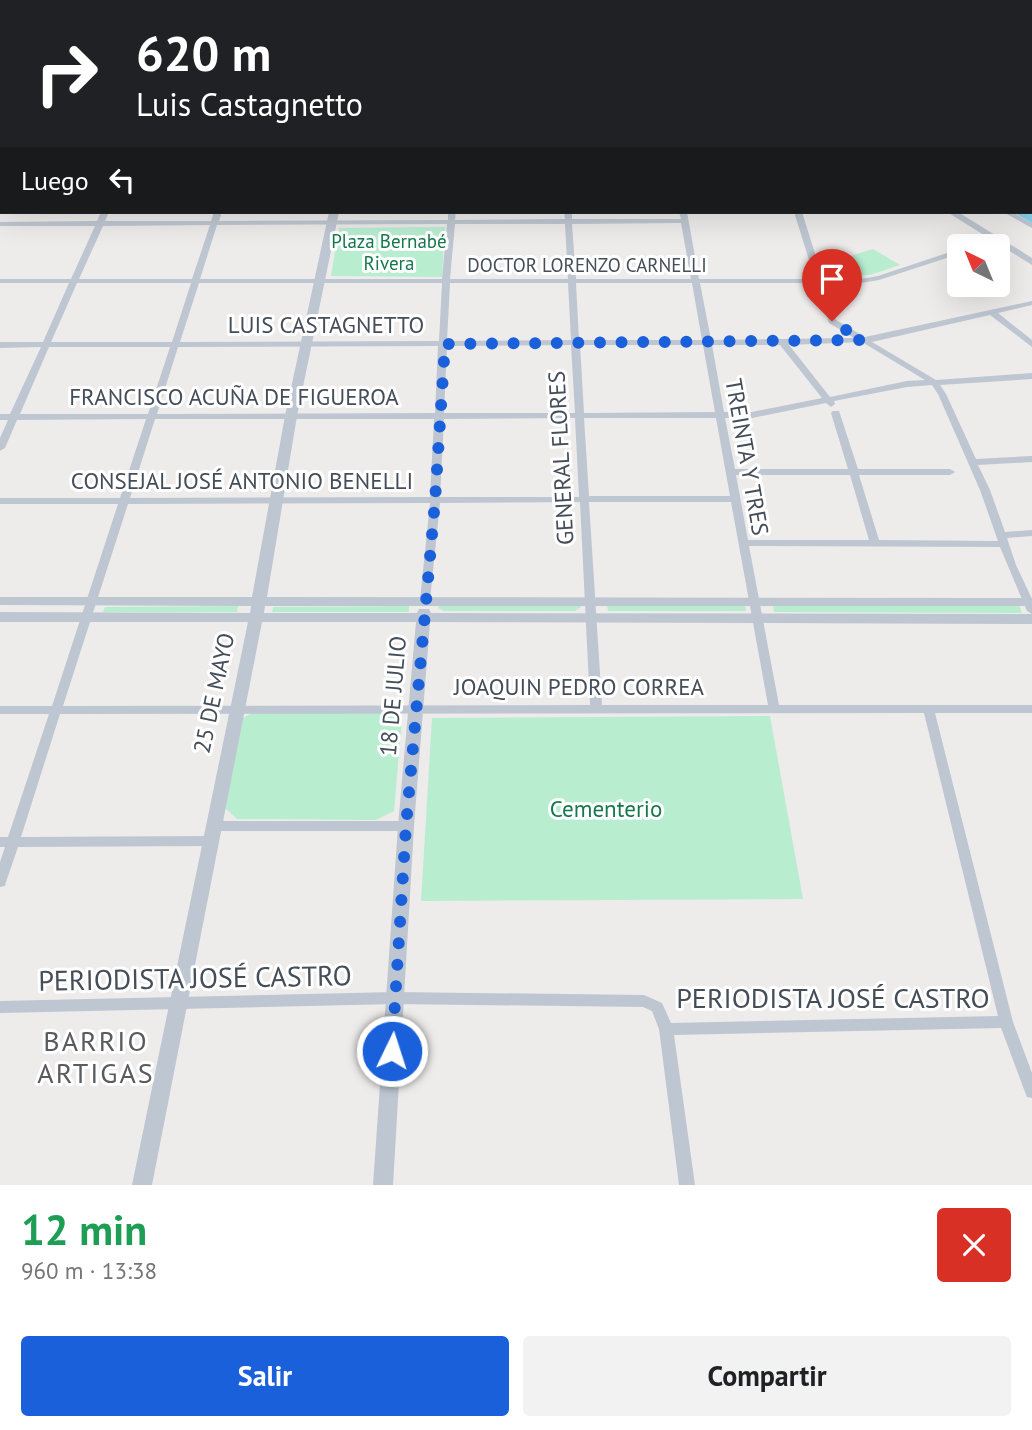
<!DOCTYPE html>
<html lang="es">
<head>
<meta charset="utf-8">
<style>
  :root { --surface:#fff; --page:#f2f2f2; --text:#202124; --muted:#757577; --accent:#1960da }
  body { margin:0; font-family:"PT Sans",sans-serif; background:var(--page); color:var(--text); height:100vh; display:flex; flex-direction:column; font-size:26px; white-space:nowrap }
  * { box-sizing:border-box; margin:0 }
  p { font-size:23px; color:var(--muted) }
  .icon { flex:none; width:38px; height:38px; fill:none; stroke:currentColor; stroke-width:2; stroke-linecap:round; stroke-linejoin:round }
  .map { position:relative; height:1185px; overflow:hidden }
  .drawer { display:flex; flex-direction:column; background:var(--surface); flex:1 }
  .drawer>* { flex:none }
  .hud { position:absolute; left:0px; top:0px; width:1032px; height:214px; box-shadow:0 7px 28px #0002; background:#202124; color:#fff; overflow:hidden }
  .needle { width:46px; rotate:317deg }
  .controls { position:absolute; left:947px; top:234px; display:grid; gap:14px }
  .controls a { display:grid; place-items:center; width:63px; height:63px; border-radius:7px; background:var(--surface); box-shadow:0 7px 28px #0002; font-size:35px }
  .pin { position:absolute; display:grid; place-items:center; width:60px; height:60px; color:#fff; margin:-72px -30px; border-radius:50% 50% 50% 0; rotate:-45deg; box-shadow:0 0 7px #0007 }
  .pin .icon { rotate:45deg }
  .me { position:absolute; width:77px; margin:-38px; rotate:4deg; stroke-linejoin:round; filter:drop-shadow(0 0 5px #0008) }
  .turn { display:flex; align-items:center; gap:24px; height:147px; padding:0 21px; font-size:32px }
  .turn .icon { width:91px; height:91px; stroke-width:2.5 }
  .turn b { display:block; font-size:49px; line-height:60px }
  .then { display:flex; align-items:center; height:66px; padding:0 21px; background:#0003; gap:14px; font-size:26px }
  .round { display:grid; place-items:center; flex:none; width:74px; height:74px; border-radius:7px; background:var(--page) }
  .overview { display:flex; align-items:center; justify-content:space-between; height:119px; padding:0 21px }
  h1 { font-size:42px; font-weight:700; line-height:52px; color:#1e9e55 }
  .button { display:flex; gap:14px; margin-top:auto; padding:14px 21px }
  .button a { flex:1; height:80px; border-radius:7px; background:var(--accent); color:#fff; font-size:28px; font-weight:700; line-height:80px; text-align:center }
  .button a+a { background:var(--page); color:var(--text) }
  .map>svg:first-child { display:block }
  .green { fill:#b8edd0 }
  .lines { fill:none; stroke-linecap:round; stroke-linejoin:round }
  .river { fill:#84ceea; fill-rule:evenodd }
  .minor { fill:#bec6d1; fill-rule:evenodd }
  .tertiary { fill:#bec6d1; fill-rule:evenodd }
  .route { stroke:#1960da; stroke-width:12; stroke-dasharray:0 21.6 }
  .labels { text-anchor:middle; stroke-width:6; stroke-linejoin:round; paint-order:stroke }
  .far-park-label { font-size:19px; fill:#16784d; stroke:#fff }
  .far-street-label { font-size:19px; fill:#444d58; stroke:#fff }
  .street-label { font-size:23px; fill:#444d58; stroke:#fff }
  .park-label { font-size:23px; fill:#16784d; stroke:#fff }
  .near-street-label { font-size:28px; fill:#444d58; stroke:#fff }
  .near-neighbourhood-label { font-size:28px; letter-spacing:2px; fill:#585b60; stroke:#fff }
</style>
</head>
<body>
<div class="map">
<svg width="1032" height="1185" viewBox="0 0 1032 1185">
  <rect width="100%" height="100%" fill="#eeebeb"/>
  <!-- green -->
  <g class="green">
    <polygon points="445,227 442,277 331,276 339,228"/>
    <polygon points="873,249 900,265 870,275 824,276 821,265"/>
    <polygon points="441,604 580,605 581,607 575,611 444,611 438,608"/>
    <polygon points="607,604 745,604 746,611 608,611"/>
    <polygon points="773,605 1019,605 1022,613 774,612"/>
    <polygon points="238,606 237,612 103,612 105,607"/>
    <polygon points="409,606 409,612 272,612 273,607"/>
    <polygon points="254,712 389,713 402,719 394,811 376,820 237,819 225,808 243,718"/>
    <polygon points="770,716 803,899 421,901 432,718"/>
  </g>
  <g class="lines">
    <!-- river -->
    <g class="river">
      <polygon points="903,0 915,0 916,2 904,2"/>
      <polygon points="1013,212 1032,213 1032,223"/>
    </g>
    <!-- minor -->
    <g class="minor">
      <polygon points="11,0 17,0 16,2 10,2"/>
      <polygon points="105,0 111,0 110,2 104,2"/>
      <polygon points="194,0 200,0 199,2 193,2"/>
      <polygon points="283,0 289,0 288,2 282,2"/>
      <rect x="462" y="0" width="6" height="2"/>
      <rect x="551" y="0" width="6" height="2"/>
      <polygon points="639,0 645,0 646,2 640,2"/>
      <polygon points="729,0 735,0 736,2 730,2"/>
      <rect x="817" y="0" width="6" height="2"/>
      <polygon points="899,0 906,0 908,2 901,2"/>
      <polygon points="918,0 925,0 927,2 920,2"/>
      <rect x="1031" y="49" width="1" height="4"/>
      <rect x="0" y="50" width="2" height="4"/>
      <rect x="1031" y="86" width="1" height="4"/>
      <rect x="0" y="87" width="2" height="4"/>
      <rect x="1031" y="121" width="1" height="6"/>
      <rect x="0" y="127" width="2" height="4"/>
      <rect x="1031" y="170" width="1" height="4"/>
      <rect x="0" y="172" width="2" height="4"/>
      <rect x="0" y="182" width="2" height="7"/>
      <polygon points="1031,208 1032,208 1032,213 1029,212 1031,212"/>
      <path d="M 101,212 L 109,212 L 105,221 L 211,221 L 214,212 L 222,212 L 219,221 L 448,220 L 448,212 L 456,212 L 455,220 L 565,219 L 564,212 L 572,212 L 572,219 L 681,219 L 679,212 L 687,212 L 699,279 L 815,279 L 794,212 L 802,212 L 823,279 L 861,279 L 878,276 L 959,249 L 959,254 L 879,280 L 861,283 L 824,283 L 836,320 L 865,337 L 1032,301 L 1032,305 L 998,313 L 1032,340 L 1032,347 L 990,315 L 872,342 L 936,380 L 1032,373 L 1032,379 L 940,385 L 946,394 L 976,459 L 1032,456 L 1032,462 L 978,465 L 990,490 L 1005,532 L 1032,530 L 1032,536 L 1007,538 L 1016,565 L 1032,599 L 1032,614 L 1027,611 L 1000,547 L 749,546 L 779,705 L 1032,705 L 1032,713 L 935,713 L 1013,1022 L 1032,1073 L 1032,1098 L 1027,1097 L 1025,1092 L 1001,1028 L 674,1035 L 695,1185 L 679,1185 L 659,1029 L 652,1011 L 643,1007 L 395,1004 L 0,1013 L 0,1001 L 395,992 L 644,995 L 662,1003 L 671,1023 L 998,1016 L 924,713 L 60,714 L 21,837 L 209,836 L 213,838 L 215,841 L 213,844 L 209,846 L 18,847 L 6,882 L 5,886 L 0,887 L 0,862 L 5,847 L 0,847 L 0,837 L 8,837 L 49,714 L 0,714 L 0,706 L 52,706 L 118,504 L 0,504 L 0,498 L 120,498 L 146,419 L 17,420 L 5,448 L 0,451 L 0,438 L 8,420 L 0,420 L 0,414 L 10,414 L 41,347 L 0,348 L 0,342 L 43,342 L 69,283 L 0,283 L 0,279 L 71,279 L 95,226 L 0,226 L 0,222 L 97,221 ZM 681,223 L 691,279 L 576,279 L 572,224 ZM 447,224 L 442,279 L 200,279 L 217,225 ZM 455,224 L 565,224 L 568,279 L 450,279 ZM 210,225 L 192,279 L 79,279 L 103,226 ZM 77,283 L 191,283 L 172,342 L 51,342 ZM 199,283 L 442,283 L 439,341 L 180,342 ZM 450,283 L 568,283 L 571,340 L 447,341 ZM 576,283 L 692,283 L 702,340 L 579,340 ZM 700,283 L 816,283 L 829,323 L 854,338 L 711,340 ZM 862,342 L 925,380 L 907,381 L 830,397 L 789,345 ZM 571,345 L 575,413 L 444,413 L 447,346 ZM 580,345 L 703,345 L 715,412 L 584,413 ZM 712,345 L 780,345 L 822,398 L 752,412 L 724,412 ZM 438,346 L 435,413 L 157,414 L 178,347 ZM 49,347 L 170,347 L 148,414 L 20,414 ZM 932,385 L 938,394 L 980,490 L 998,541 L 879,540 L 859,475 L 950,475 L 955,472 L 950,469 L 858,469 L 839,411 L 833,411 L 831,413 L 848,469 L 735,469 L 725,418 L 752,418 L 826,403 L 831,407 L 835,404 L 834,401 L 907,387 ZM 575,418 L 579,497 L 440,497 L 444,419 ZM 584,418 L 716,418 L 730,496 L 589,496 ZM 155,419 L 434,419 L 430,497 L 130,498 ZM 736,475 L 850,475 L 869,540 L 748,540 ZM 580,502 L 590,705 L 63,706 L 128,504 L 430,503 L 420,600 L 425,603 L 430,600 L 440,503 ZM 589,502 L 731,502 L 768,705 L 602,705 Z"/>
      <polygon points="1003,212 1012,212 1032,223 1032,228"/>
      <polygon points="996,237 999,237 999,241 981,247 969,247"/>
      <polygon points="212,821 406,821 410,823 412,826 410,829 406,831 212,831 208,829 206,826 208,823"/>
    </g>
    <!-- tertiary -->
    <g class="tertiary">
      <polygon points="372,0 380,0 371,2"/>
      <rect x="0" y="17" width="2" height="4"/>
      <rect x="1031" y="24" width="1" height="4"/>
      <polygon points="329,212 339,212 297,416 267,597 1032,598 1032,606 265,606 264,613 417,613 419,609 429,609 431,613 1032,614 1032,624 430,622 414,826 393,1185 373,1185 398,826 416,622 262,622 152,1185 132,1185 248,622 0,622 0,612 250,613 251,606 0,605 0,597 252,597 285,416"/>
      <polygon points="947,212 958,212 1032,258 1032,265"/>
    </g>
  </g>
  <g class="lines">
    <!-- route -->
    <polyline class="route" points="392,1051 406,826 435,501 445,344 862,340 832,321"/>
  </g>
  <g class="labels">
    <!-- far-park labels -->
    <g class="far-park-label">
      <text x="389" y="248">Plaza Bernabé<tspan x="389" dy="22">Rivera</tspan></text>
    </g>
    <!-- far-street labels -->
    <g class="far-street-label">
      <text x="587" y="272">DOCTOR LORENZO CARNELLI</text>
    </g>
    <!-- street labels -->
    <g class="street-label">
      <text x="326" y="333">LUIS CASTAGNETTO</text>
      <text x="234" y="405">FRANCISCO ACUÑA DE FIGUEROA</text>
      <text transform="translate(747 457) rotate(80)" y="8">TREINTA Y TRES</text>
      <text transform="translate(561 458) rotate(-93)" y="8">GENERAL FLORES</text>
      <text x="242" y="489">CONSEJAL JOSÉ ANTONIO BENELLI</text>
      <text x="579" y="695">JOAQUIN PEDRO CORREA</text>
      <text transform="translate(214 693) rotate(-78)" y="8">25 DE MAYO</text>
      <text transform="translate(393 696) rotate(-85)" y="8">18 DE JULIO</text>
    </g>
    <!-- park labels -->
    <g class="park-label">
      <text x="606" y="817">Cementerio</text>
    </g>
    <!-- near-street labels -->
    <g class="near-street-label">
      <text transform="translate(195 978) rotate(-1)" y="10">PERIODISTA JOSÉ CASTRO</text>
      <text x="833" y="1008">PERIODISTA JOSÉ CASTRO</text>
    </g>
    <!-- near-neighbourhood labels -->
    <g class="near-neighbourhood-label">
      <text x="96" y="1051">BARRIO<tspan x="96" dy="32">ARTIGAS</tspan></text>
    </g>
  </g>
</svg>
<div class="controls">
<a><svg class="needle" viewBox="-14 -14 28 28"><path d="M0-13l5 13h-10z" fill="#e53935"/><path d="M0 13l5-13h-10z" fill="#757577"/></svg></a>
</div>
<div class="pin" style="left:832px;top:321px;background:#d93025"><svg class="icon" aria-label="arrive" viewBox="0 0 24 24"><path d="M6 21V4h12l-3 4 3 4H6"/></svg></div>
<svg class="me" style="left:392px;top:1051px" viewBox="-20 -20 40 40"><circle r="17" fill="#1960da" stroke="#fff" stroke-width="3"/><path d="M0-11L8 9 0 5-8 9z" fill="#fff"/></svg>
<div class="hud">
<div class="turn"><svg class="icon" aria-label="right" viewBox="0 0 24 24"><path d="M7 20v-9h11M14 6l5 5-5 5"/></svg><div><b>620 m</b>Luis Castagnetto</div></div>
<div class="then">Luego<svg class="icon" aria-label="left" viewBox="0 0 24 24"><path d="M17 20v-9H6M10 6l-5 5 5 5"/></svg></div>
</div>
</div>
<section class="drawer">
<div class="overview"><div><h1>12 min</h1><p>960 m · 13:38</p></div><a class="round" style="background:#d93025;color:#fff"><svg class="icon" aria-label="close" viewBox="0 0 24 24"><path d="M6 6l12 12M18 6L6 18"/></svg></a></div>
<div class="button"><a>Salir</a><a>Compartir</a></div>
</section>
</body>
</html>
